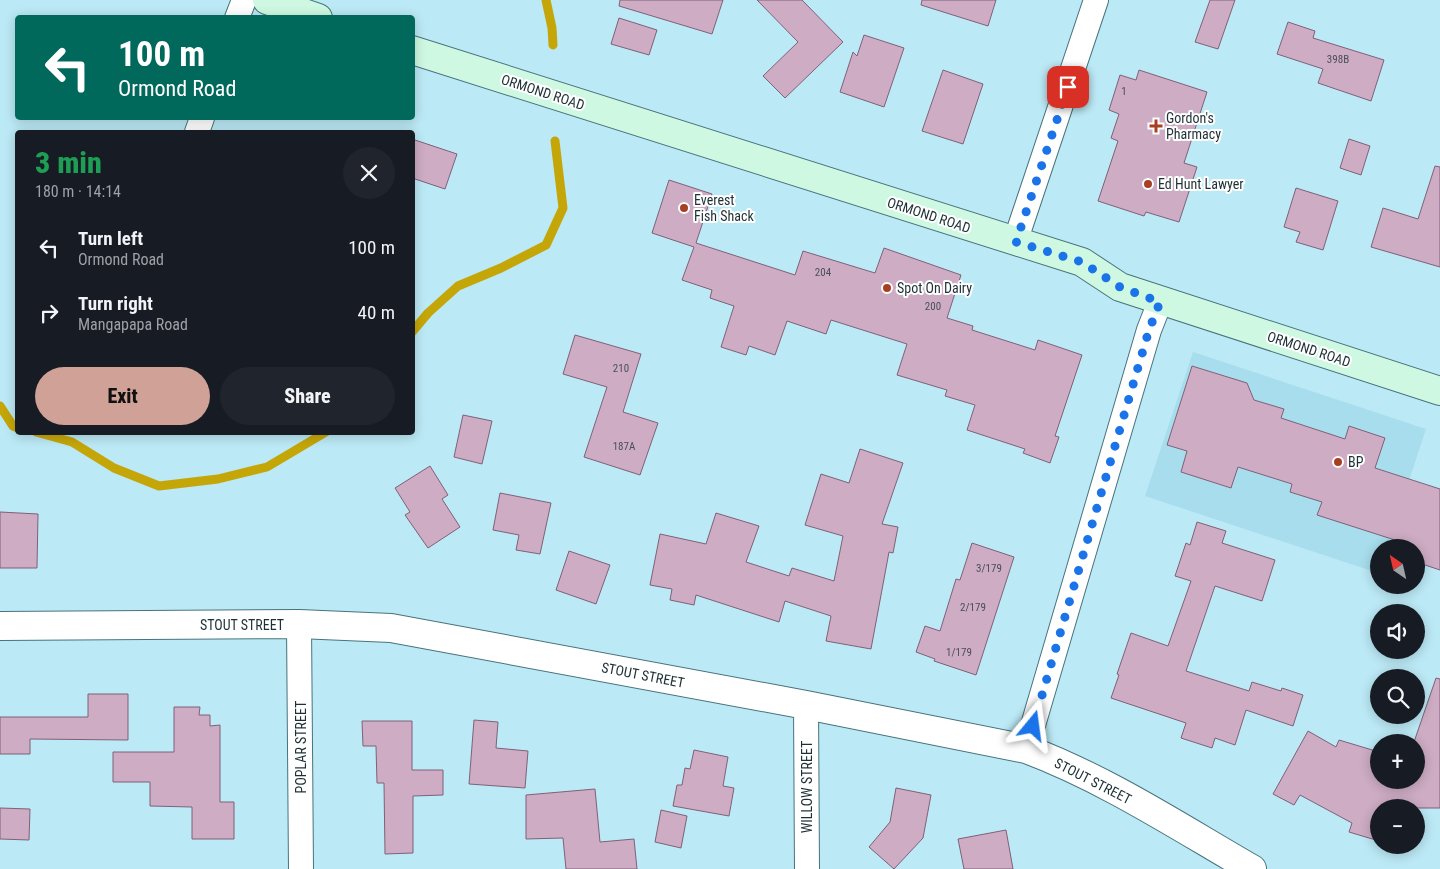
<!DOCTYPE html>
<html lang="en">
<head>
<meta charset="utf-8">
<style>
  :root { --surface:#171b24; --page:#20242c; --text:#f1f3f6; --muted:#9ea1a6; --accent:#d0a297 }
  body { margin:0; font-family:"Roboto Condensed",sans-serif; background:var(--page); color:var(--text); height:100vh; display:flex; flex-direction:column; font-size:19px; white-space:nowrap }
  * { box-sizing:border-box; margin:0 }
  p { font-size:16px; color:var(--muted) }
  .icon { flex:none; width:28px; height:28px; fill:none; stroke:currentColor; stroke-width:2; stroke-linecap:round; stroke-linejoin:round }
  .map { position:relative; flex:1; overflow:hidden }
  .side { position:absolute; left:15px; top:130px; width:400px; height:305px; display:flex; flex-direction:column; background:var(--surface); border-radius:5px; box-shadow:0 2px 12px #0003 }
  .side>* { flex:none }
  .top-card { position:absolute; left:15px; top:15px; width:400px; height:105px; border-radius:5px; box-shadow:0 2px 12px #0003; background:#00695c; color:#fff; overflow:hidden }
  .needle { width:32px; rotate:326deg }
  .tools { position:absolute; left:1370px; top:539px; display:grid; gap:10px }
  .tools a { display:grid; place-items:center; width:55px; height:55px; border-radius:50%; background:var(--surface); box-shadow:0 2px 12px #0003; font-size:25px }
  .pin { position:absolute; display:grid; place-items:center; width:42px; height:42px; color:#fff; margin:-21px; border-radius:10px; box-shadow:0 2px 8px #0006 }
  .me { position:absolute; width:55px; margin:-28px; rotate:16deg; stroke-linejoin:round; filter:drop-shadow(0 0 4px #0008) }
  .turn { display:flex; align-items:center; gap:18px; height:105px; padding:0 20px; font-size:22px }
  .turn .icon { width:65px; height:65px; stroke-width:2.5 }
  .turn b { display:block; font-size:35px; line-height:42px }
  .round { display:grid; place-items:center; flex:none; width:52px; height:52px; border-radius:26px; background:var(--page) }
  .head { display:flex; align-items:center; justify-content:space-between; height:85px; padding:0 20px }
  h1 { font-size:30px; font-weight:800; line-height:38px; color:#1e9e55 }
  .action { display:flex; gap:10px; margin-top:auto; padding:10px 20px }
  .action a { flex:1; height:58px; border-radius:30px; background:var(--accent); color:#111; font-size:20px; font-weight:800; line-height:58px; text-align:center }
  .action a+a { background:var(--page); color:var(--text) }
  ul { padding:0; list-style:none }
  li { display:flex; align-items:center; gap:15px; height:65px; padding:0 20px }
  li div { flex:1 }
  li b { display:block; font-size:19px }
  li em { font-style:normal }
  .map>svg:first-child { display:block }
  .built { fill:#a7ddec }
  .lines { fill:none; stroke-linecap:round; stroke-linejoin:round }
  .stream { stroke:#c5a609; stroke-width:9 }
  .building { fill:#cdacc4; stroke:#7f6178 }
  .minor-casing { stroke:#48737d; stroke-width:26 }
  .tertiary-casing { stroke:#48737d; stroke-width:30 }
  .secondary-casing { stroke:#48737d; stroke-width:30 }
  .minor { stroke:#fff; stroke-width:24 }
  .tertiary { stroke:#fff; stroke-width:28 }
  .secondary { stroke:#cef8e1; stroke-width:28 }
  .route { stroke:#1a73e8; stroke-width:9; stroke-dasharray:0 16.2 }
  .poi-dot { fill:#a73f23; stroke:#fff; stroke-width:2 }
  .labels { text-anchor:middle; stroke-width:4; stroke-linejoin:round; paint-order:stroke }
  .number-label { font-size:11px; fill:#4a4f59 }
  .street-label { font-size:14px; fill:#1e3035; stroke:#fff }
  .poi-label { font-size:14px; fill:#1e3035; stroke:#fff; text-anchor:start }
</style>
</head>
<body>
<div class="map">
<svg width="1440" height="869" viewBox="0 0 1440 869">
  <rect width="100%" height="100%" fill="#bbe9f5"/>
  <!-- built -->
  <polygon class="built" points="1193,352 1426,429 1387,547 1379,548 1378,573 1145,496"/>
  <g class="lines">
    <!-- stream -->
    <g class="stream">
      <polyline points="546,0 552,28 553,45"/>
      <polyline points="412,332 428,313 458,286 501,268 546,245 563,208 555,141"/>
      <polyline points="0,406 13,426 18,428"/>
      <polyline points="36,432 72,442 114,468 159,486 218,479 267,467 326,432"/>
    </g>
  </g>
  <!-- building -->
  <g class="building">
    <polygon points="620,0 723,0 712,34 619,6"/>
    <polygon points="757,0 802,0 843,42 785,98 763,76 798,42"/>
    <polygon points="922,0 996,0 988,26 921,5"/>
    <polygon points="1210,0 1235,0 1218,49 1195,42"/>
    <polygon points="619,18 657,30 649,55 611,44"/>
    <polygon points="1288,22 1315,31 1313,38 1384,60 1371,101 1318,83 1323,69 1277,54"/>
    <polygon points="864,35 904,48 884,107 840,92 853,52 857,56"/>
    <polygon points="943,70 983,84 963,144 922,131"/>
    <polygon points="1139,70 1207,92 1184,163 1197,167 1179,222 1146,212 1144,216 1098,201 1118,141 1111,138 1119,114 1109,110 1120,75 1136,80"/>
    <polygon points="412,139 457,154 445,189 412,178"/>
    <polygon points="1349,139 1370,146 1361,175 1340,168"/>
    <polygon points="1435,166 1440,167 1440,267 1371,247 1383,208 1418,219"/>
    <polygon points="669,180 712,194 696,243 795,275 803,251 875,273 884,248 961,275 947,318 973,326 972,330 1035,350 1038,340 1082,355 1055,436 1059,437 1050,463 1023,453 1025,449 967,430 975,405 945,396 947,390 897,375 907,344 831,320 826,334 787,321 775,355 749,346 746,355 721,347 734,306 710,298 712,290 682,280 694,247 652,233"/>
    <polygon points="1296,188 1338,201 1323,250 1296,242 1300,232 1284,227"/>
    <polygon points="575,335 641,354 623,412 658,423 640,475 584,457 607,387 563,374"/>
    <polygon points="1192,366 1247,383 1254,400 1284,409 1281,418 1345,439 1349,426 1385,438 1375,468 1440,489 1440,570 1416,562 1416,548 1395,548 1398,541 1317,515 1322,502 1290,492 1292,484 1238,467 1231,488 1181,472 1187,451 1167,445"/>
    <polygon points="463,415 492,421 482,464 454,457"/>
    <polygon points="860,449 903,463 882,524 898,527 893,553 889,552 871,649 826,641 831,616 785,601 779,622 696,595 694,605 670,600 672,589 650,585 660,534 706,544 716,513 759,526 746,562 789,576 792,568 834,581 843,536 805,525 821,474 849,483"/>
    <polygon points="430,466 448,495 442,499 460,527 428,548 405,515 410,512 395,488"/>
    <polygon points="500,493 551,503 540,554 516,550 519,535 493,530"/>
    <polygon points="0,512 38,514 37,568 0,568"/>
    <polygon points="1197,522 1226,531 1222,543 1275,560 1262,601 1215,586 1186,671 1249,691 1252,682 1281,691 1282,688 1303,695 1293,726 1246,710 1235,745 1215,738 1212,748 1181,738 1186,723 1111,698 1119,675 1117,674 1131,633 1168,646 1191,581 1175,576 1186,543 1190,545"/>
    <polygon points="972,543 1014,557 976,675 934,661 935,659 916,652 925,626 940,631 956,579 960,580"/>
    <polygon points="569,551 610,565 596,604 556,590"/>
    <polygon points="1436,678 1440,679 1440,808 1379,808 1379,841 1349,832 1352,823 1300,795 1294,805 1273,794 1308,731 1336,747 1339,740 1379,752 1379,780 1416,780 1416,742 1414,742"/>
    <polygon points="88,694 128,694 128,740 30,739 30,754 0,754 0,717 88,717"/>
    <polygon points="174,707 200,707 199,715 210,715 210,726 220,725 220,802 234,802 234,839 192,839 192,807 150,806 150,782 113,782 113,752 174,752"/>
    <polygon points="474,720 498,722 496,748 528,751 525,788 469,784"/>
    <polygon points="362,721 412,721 412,770 443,770 443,795 413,796 413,853 385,854 384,783 377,783 376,746 363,746"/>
    <polygon points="694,750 728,757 723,786 734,788 729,816 673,806 677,785 682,785 685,768 690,769"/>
    <polygon points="896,788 931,795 923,838 894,869 869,847 890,822"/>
    <polygon points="595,789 600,842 634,839 637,869 566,869 563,838 526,839 526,795"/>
    <polygon points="0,808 30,809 29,840 0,839"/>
    <polygon points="661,810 687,816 681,848 655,842"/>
    <polygon points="1006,830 1013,869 964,869 958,839"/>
  </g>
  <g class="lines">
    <defs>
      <g id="minor">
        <polyline points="237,18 244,0"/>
        <polyline points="197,132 202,118"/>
        <polyline points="1015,242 1096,0"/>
        <polyline points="299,624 301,869"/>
        <polyline points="806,705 807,869"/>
        <polyline points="1026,749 1149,330 1160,302"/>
      </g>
      <path id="tertiary" d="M 0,626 L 299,624 L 391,628 L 806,705 L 1026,749 C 1106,779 1179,827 1252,869"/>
      <g id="secondary">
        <polyline points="267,0 318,18"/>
        <polyline points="412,50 1082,262 1120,287 1440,391"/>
      </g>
    </defs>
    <!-- minor casing -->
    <use href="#minor" class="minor-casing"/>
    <!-- tertiary casing -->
    <use href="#tertiary" class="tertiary-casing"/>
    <!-- secondary casing -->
    <use href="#secondary" class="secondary-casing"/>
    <!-- minor -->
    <use href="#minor" class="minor"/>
    <!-- tertiary -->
    <use href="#tertiary" class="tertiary"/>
    <!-- secondary -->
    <use href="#secondary" class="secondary"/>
  </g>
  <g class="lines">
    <!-- route -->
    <polyline class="route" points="1033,726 1149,330 1160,302 1120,287 1082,262 1016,242 1068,87"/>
  </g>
  <!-- markers -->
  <g class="poi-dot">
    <path d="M1153.5 118.5h5v5h5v5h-5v5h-5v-5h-5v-5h5z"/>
    <circle cx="1148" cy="184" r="5"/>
    <circle cx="684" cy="208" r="5"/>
    <circle cx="887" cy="288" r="5"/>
    <circle cx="1338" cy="462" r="5"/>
  </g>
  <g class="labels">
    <!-- number labels -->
    <g class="number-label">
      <text x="1338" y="63">398B</text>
      <text x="1124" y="95">1</text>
      <text x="823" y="276">204</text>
      <text x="933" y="310">200</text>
      <text x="621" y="372">210</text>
      <text x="624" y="450">187A</text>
      <text x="989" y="572">3/179</text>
      <text x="973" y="611">2/179</text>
      <text x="959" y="656">1/179</text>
    </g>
    <!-- street labels -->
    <g class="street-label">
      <text transform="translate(543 92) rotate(18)" y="5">ORMOND ROAD</text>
      <text transform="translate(929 215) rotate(18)" y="5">ORMOND ROAD</text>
      <text transform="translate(1309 349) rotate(18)" y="5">ORMOND ROAD</text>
      <text x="242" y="630">STOUT STREET</text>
      <text transform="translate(643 675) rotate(11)" y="5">STOUT STREET</text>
      <text transform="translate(301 747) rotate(-90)" y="5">POPLAR STREET</text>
      <text transform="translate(1093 781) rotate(27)" y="5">STOUT STREET</text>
      <text transform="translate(807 787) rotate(-90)" y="5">WILLOW STREET</text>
    </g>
    <!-- poi labels -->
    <g class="poi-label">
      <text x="1166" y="123">Gordon's<tspan x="1166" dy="16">Pharmacy</tspan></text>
      <text x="1158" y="189">Ed Hunt Lawyer</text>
      <text x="694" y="205">Everest<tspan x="694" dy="16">Fish Shack</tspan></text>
      <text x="897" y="293">Spot On Dairy</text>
      <text x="1348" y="467">BP</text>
    </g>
  </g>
</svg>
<div class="tools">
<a><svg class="needle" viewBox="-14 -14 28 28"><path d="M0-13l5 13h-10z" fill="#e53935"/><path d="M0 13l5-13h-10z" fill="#9ea1a6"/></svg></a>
<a><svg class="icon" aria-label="sound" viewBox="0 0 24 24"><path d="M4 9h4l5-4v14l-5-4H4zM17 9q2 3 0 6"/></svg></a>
<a><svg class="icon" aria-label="search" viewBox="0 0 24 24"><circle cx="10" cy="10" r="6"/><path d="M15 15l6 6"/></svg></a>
<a>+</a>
<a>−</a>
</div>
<div class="pin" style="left:1068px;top:87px;background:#d93025"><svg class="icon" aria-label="arrive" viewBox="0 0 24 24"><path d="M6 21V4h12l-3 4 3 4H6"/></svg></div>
<svg class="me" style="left:1033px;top:726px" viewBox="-20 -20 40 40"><path d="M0-17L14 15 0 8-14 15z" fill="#1a73e8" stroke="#fff" stroke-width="4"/></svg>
<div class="top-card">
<div class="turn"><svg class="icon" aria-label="left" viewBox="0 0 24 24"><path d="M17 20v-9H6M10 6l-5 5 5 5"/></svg><div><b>100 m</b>Ormond Road</div></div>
</div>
<section class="side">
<div class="head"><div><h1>3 min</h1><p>180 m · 14:14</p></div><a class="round"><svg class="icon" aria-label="close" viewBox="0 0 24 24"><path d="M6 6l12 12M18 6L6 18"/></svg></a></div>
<ul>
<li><svg class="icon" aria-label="left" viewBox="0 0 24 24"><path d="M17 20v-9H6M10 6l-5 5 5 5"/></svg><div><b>Turn left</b><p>Ormond Road</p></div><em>100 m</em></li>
<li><svg class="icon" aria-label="right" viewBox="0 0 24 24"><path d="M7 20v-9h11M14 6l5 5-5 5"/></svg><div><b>Turn right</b><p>Mangapapa Road</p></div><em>40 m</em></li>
</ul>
<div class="action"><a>Exit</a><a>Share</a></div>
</section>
</div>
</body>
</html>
